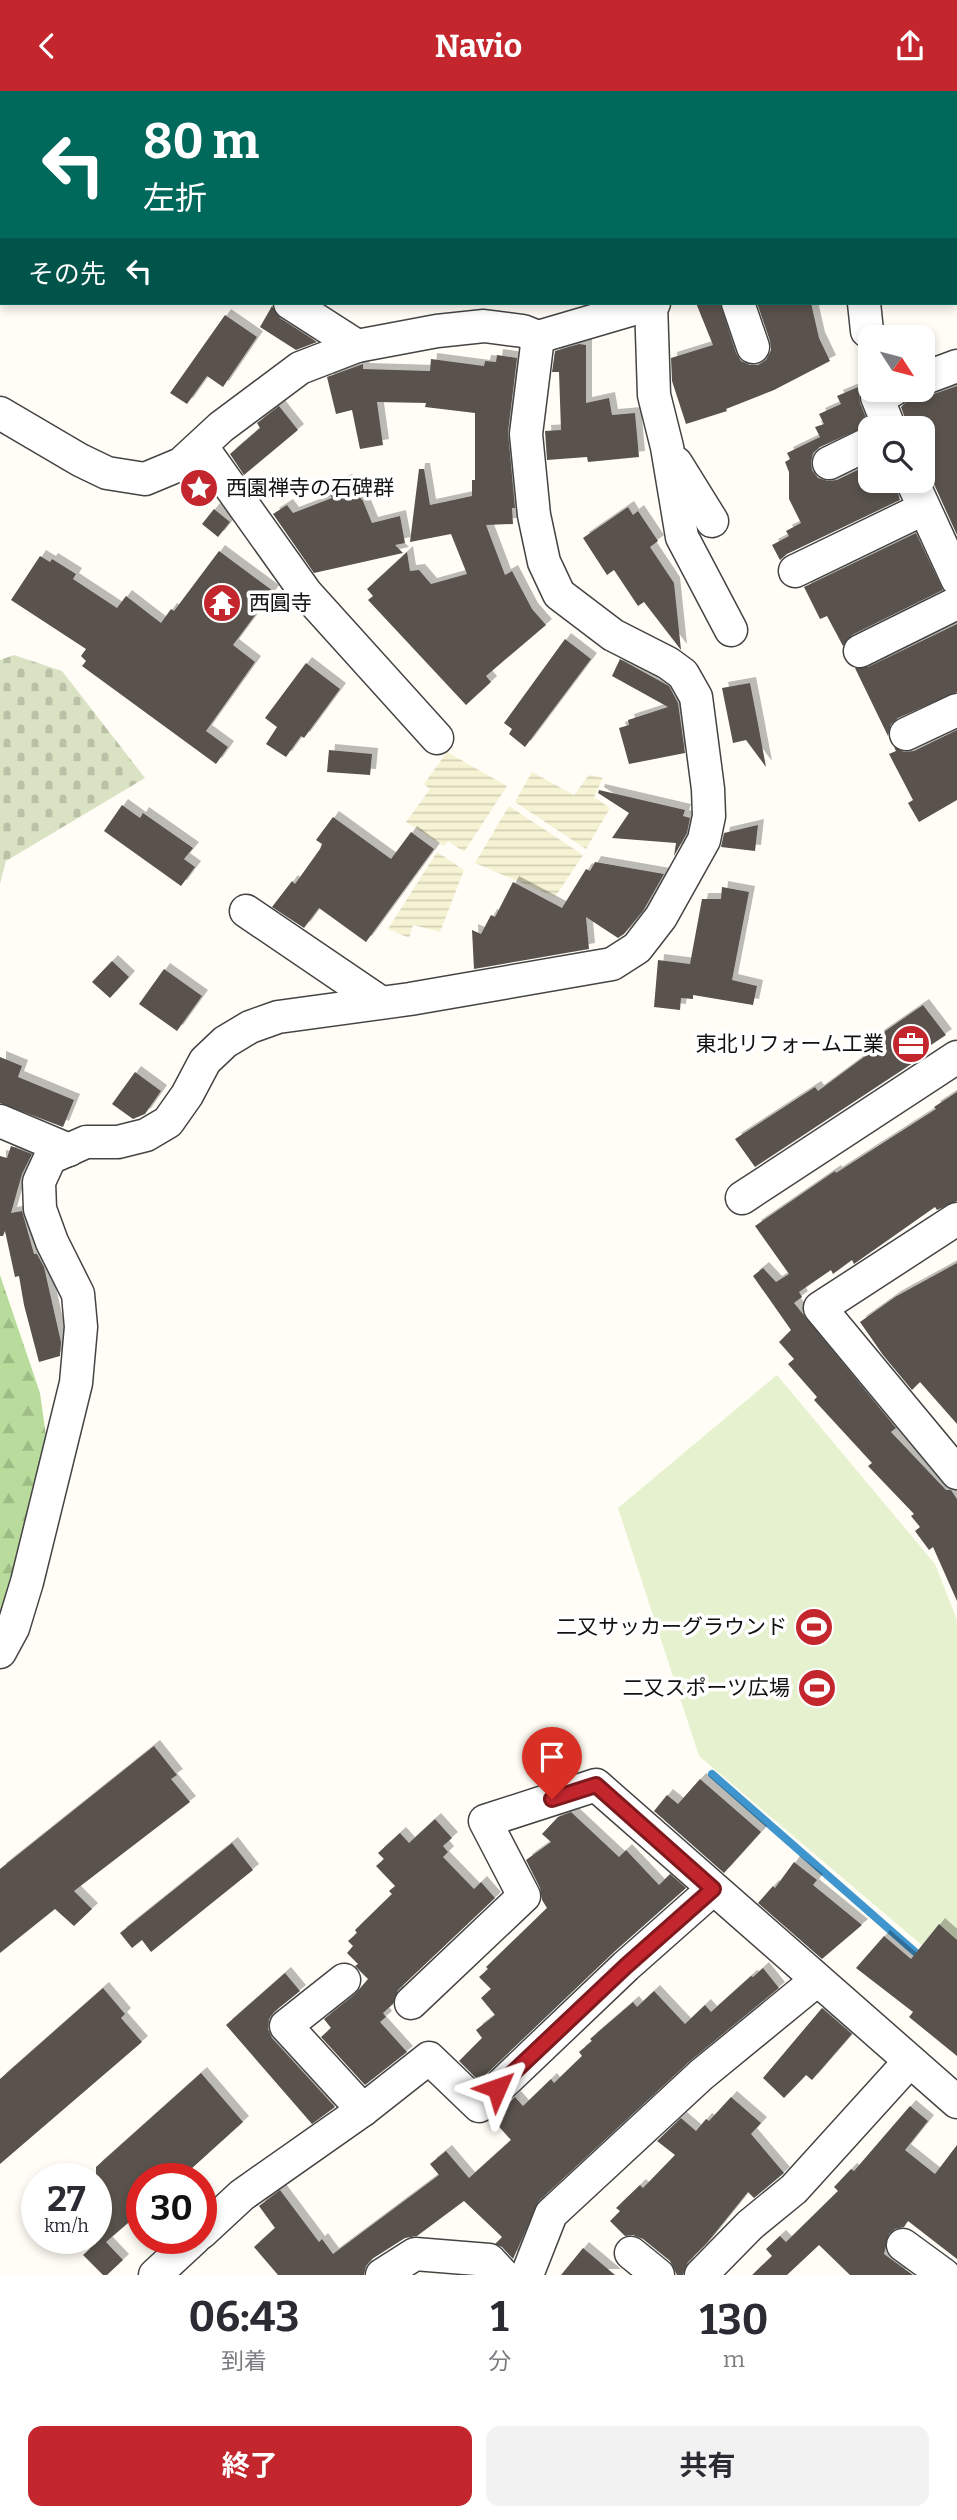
<!DOCTYPE html>
<html lang="ja">
<head>
<meta charset="utf-8">
<style>
  :root { --surface:#fff; --page:#f2f2f3; --text:#2b2b33; --muted:#7c7c81; --accent:#c4262e }
  body { margin:0; font-family:Bitter,"Noto Sans JP",serif; background:var(--page); color:var(--text); height:100vh; display:flex; flex-direction:column; font-size:26px; white-space:nowrap }
  * { box-sizing:border-box; margin:0 }
  p { font-size:23px; color:var(--muted) }
  .icon { flex:none; width:38px; height:38px; fill:none; stroke:currentColor; stroke-width:2; stroke-linecap:round; stroke-linejoin:round }
  .map { position:relative; height:2184px; overflow:hidden }
  .side { display:flex; flex-direction:column; background:var(--surface); flex:1 }
  .side>* { flex:none }
  .hud { position:absolute; left:0px; top:0px; width:957px; height:214px; box-shadow:0 4px 10px #0003; background:#00695c; color:#fff; overflow:hidden }
  .needle { width:46px; rotate:126deg }
  .fabs { position:absolute; left:858px; top:234px; display:grid; gap:14px }
  .fabs a { display:grid; place-items:center; width:77px; height:77px; border-radius:14px; background:var(--surface); box-shadow:0 4px 10px #0003; font-size:35px }
  .speed { position:absolute; left:21px; top:2072px; display:flex; gap:14px; font-size:35px; font-weight:700; text-align:center }
  .speed>* { display:grid; place-content:center; width:91px; height:91px; border-radius:50%; background:var(--surface); box-shadow:0 4px 10px #0003; line-height:1 }
  .speed small { font-size:18px; font-weight:400 }
  .speed .limit { border:10px solid #d22; background:#fff; color:#111 }
  .pin { position:absolute; display:grid; place-items:center; width:60px; height:60px; color:#fff; margin:-72px -30px; border-radius:50% 50% 50% 0; rotate:-45deg; box-shadow:0 0 7px #0007 }
  .pin .icon { rotate:45deg }
  .me { position:absolute; width:77px; margin:-38px; rotate:47deg; stroke-linejoin:round; filter:drop-shadow(0 0 5px #0008) }
  .turn { display:flex; align-items:center; gap:24px; height:147px; padding:0 28px; font-size:32px }
  .turn .icon { width:91px; height:91px; stroke-width:2.5 }
  .turn b { display:block; font-size:49px; line-height:60px }
  .then { display:flex; align-items:center; height:66px; padding:0 28px; background:#0003; gap:14px; font-size:26px }
  .eta { display:flex; justify-content:space-evenly; align-items:center; height:119px; text-align:center }
  .eta b { font-size:42px; font-weight:700; line-height:49px }
  .cta { display:flex; gap:14px; margin-top:auto; padding:14px 28px }
  .cta a { flex:1; height:80px; border-radius:14px; background:var(--accent); color:#fff; font-size:28px; font-weight:700; line-height:80px; text-align:center }
  .cta a+a { background:var(--page); color:var(--text) }
  header { display:flex; justify-content:space-between; align-items:center; height:91px; padding:0 28px; background:var(--accent); color:#fff; font-size:32px; font-weight:700 }
  .map>svg:first-child { display:block }
  .farmland { fill:url(#farmland-rules) }
  .forest { fill:url(#forest-firs) }
  .cemetery { fill:url(#cemetery-stones) }
  .pitch { fill:#e6f2cf }
  .lines { fill:none; stroke-linecap:round; stroke-linejoin:round }
  .stream { stroke:#3f96cf; stroke-width:8 }
  .building { fill:#5a524d; filter:url(#shadow) }
  .minor-casing { stroke:#444; stroke-width:35 }
  .minor { stroke:#fff; stroke-width:32 }
  .route-casing { stroke:#7f191e; stroke-width:18 }
  .route { stroke:#c4262e; stroke-width:12 }
  .labels { text-anchor:middle; stroke-width:7; stroke-linejoin:round; paint-order:stroke }
  .poi-label { font-size:21px; fill:#111; stroke:#fff; text-anchor:end }
</style>
</head>
<body>
<header><svg class="icon" aria-label="back" viewBox="0 0 24 24"><path d="M15 5l-7 7 7 7"/></svg>Navio<svg class="icon" aria-label="share" viewBox="0 0 24 24"><path d="M12 15V3M7 8l5-5 5 5M5 13v7h14v-7"/></svg></header>
<div class="map">
<svg width="957" height="2184" viewBox="0 0 957 2184">
  <defs>
    <pattern id="farmland-rules" width="6" height="5" patternUnits="userSpaceOnUse" patternTransform="scale(1.75)"><rect width="6" height="5" fill="#f6f3d4"/><path d="M0 2.5h6" fill="none" stroke="#d2cfb5"/></pattern>
    <pattern id="forest-firs" width="22" height="20" patternUnits="userSpaceOnUse" patternTransform="scale(1.75)"><rect width="22" height="20" fill="#b9dc9c"/><path d="M5 1l3.5 6h-7zM16 11l3.5 6h-7z" fill="#9ebc85"/></pattern>
    <pattern id="cemetery-stones" width="16" height="16" patternUnits="userSpaceOnUse" patternTransform="scale(1.75)"><rect width="16" height="16" fill="#d9e3c4"/><path d="M2 7V4a2 2 0 0 1 4 0v3zM10 15v-3a2 2 0 0 1 4 0v3z" fill="#b9c2a7"/></pattern>
    <filter id="shadow"><feDropShadow dx="6" dy="-6" stdDeviation="0" flood-color="#0004"/></filter>
  </defs>
  <rect width="100%" height="100%" fill="#fffdf5"/>
  <!-- farmland -->
  <g class="farmland">
    <polygon points="447,661 507,695 464,761 448,750 444,755 406,731 430,698 424,693"/>
    <polygon points="532,681 574,704 589,684 603,687 594,706 610,717 586,758 515,711"/>
    <polygon points="509,715 583,764 555,806 475,772"/>
    <polygon points="437,761 464,779 440,841 413,834 409,847 388,838"/>
  </g>
  <!-- forest -->
  <polygon class="forest" points="0,1184 40,1302 46,1345 31,1446 0,1547"/>
  <!-- cemetery -->
  <polygon class="cemetery" points="14,564 62,580 145,687 6,770 0,793 0,569"/>
  <!-- pitch -->
  <polygon class="pitch" points="777,1284 935,1473 957,1529 957,1884 699,1665 618,1417"/>
  <g class="lines">
    <!-- stream -->
    <polyline class="stream" points="712,1683 922,1867"/>
  </g>
  <!-- building -->
  <g class="building">
    <polygon points="696,212 720,212 736,262 741,270 750,274 758,274 766,269 771,259 770,250 757,212 811,212 819,247 830,270 774,299 726,318 727,320 686,333 672,290 671,267 713,254"/>
    <polygon points="272,215 280,227 317,251 296,259 260,236"/>
    <polygon points="225,224 257,246 223,296 207,285 187,313 170,302"/>
    <polygon points="579,253 586,254 586,312 609,307 612,324 635,322 639,366 588,371 587,366 547,369 545,340 561,339 559,281 552,281 555,260"/>
    <polygon points="497,264 517,267 508,341 515,417 512,417 513,433 486,434 505,484 512,480 532,518 546,534 486,585 491,591 466,614 368,509 373,505 367,498 407,461 410,480 419,479 431,493 467,483 451,443 410,451 419,378 424,378 430,414 472,405 472,389 475,389 475,322 425,316 426,312 377,311 383,354 360,358 352,319 336,323 327,286 363,273 363,278 430,280 431,268 484,275 485,270 496,271"/>
    <polygon points="863,294 859,303 860,312 869,334 820,356 813,362 811,371 812,379 818,387 828,390 837,389 870,373 870,390 894,390 900,409 787,463 780,469 772,454 789,445 786,440 801,432 789,408 789,381 785,371 790,368 787,362 820,346 815,336 824,333 819,323 841,313 837,305"/>
    <polygon points="957,295 957,444 929,382 922,375 922,331 908,336 901,316 907,310 910,303 928,305"/>
    <polygon points="279,315 298,339 244,384 230,363 260,337 257,332"/>
    <polygon points="346,389 363,410 372,432 400,425 405,452 395,454 403,462 314,482 273,423 287,414 293,422 332,407 327,397"/>
    <polygon points="628,416 633,424 638,420 658,450 650,456 674,492 681,559 644,511 638,515 614,479 607,484 583,447"/>
    <polygon points="214,418 230,431 218,446 202,433"/>
    <polygon points="916,442 943,499 852,544 843,555 827,525 820,528 804,496"/>
    <polygon points="219,460 273,500 233,554 255,571 206,640 228,656 216,673 82,575 86,570 81,565 86,558 11,509 40,465 50,471 52,468 76,483 73,488 117,517 126,505 161,532 171,518 174,520"/>
    <polygon points="957,533 957,601 898,627 891,633 888,645 855,577 868,576"/>
    <polygon points="565,548 591,568 525,656 509,643 512,638 504,632"/>
    <polygon points="620,568 669,595 678,612 685,662 629,673 619,637 629,634 628,629 668,616 612,585"/>
    <polygon points="306,572 340,598 304,647 301,645 286,666 266,653 277,636 265,627"/>
    <polygon points="750,592 758,633 766,676 746,649 733,652 722,597"/>
    <polygon points="957,639 957,709 919,731 908,712 913,709 889,663 896,660 894,656 904,661 914,660"/>
    <polygon points="329,659 372,663 370,684 327,681"/>
    <polygon points="599,699 685,719 683,725 690,727 687,742 674,765 676,752 612,747 629,722 598,702"/>
    <polygon points="122,714 140,727 143,722 193,757 184,768 195,776 181,795 104,740"/>
    <polygon points="333,726 391,768 411,741 434,758 366,851 319,817 304,837 272,816 292,790 295,793 320,758 322,753 316,749"/>
    <polygon points="758,734 755,760 721,756 724,742"/>
    <polygon points="595,771 664,783 643,820 624,843 618,847 586,826 589,858 474,878 472,839 481,843 491,824 495,826 513,791 562,817 586,778 590,780"/>
    <polygon points="722,796 749,801 732,889 757,895 753,914 693,904 693,908 681,907 680,919 654,916 658,869 690,873 702,808 721,808"/>
    <polygon points="112,870 129,886 110,907 92,891"/>
    <polygon points="164,878 202,905 177,940 139,913"/>
    <polygon points="923,914 946,944 916,964 919,968 755,1076 735,1048 815,996 818,1000 883,952 878,945"/>
    <polygon points="0,966 22,975 18,986 74,1009 63,1036 0,1012"/>
    <polygon points="135,981 161,1000 145,1023 133,1028 112,1013"/>
    <polygon points="957,1001 957,1110 937,1119 935,1116 854,1173 852,1169 833,1183 831,1179 799,1201 802,1206 794,1212 896,1337 891,1341 946,1399 951,1399 957,1408 957,1510 933,1456 929,1459 915,1440 920,1436 911,1425 914,1423 868,1375 872,1372 814,1309 817,1306 788,1273 794,1268 779,1251 791,1239 753,1185 763,1177 776,1191 789,1183 755,1135 835,1080 836,1082 936,1018 934,1016"/>
    <polygon points="11,1055 32,1063 22,1083 11,1122 22,1120 34,1163 37,1163 44,1176 61,1251 60,1265 39,1271 24,1214 19,1185 15,1186 5,1140 3,1145 0,1145 0,1065 7,1067"/>
    <polygon points="957,1172 957,1333 920,1291 912,1299 883,1264 860,1231 895,1206"/>
    <polygon points="154,1655 177,1684 171,1688 190,1711 74,1800 92,1818 74,1835 55,1818 0,1862 0,1778"/>
    <polygon points="700,1688 761,1741 724,1782 654,1720 667,1704 678,1713"/>
    <polygon points="571,1721 619,1766 626,1759 659,1794 670,1783 686,1797 614,1861 479,1990 459,1970 482,1947 476,1939 495,1924 481,1907 491,1898 479,1886 488,1878 486,1876 547,1817 542,1809 540,1797 526,1769 551,1751 542,1743 558,1726"/>
    <polygon points="435,1728 452,1747 443,1755 448,1761 443,1766 474,1798 481,1791 495,1807 398,1899 393,1913 383,1922 386,1926 380,1931 407,1961 365,1994 321,1946 331,1937 324,1928 355,1903 368,1888 355,1875 358,1873 347,1862 353,1855 348,1850 357,1842 355,1839 392,1803 389,1800 395,1795 376,1775 384,1768 378,1762 400,1742 409,1752"/>
    <polygon points="232,1752 253,1779 151,1861 142,1849 132,1857 120,1842"/>
    <polygon points="794,1771 817,1789 813,1794 862,1834 822,1868 758,1812 773,1795 775,1797"/>
    <polygon points="939,1833 957,1849 957,1965 909,1926 913,1921 856,1877 884,1845 911,1868"/>
    <polygon points="763,1877 779,1897 689,1971 539,2110 513,2168 502,2156 495,2153 502,2146 464,2110 417,2145 405,2147 372,2168 366,2175 364,2184 278,2184 254,2156 275,2137 259,2115 280,2099 319,2151 322,2148 333,2163 439,2084 430,2073 446,2060 469,2087 511,2049 494,2030 500,2025 497,2023 515,2006 523,2015 551,1988 554,1992 582,1965 579,1961 592,1950 590,1948 633,1911 637,1916 654,1900 685,1933 705,1914 711,1921 751,1885 753,1886"/>
    <polygon points="285,1882 300,1900 274,1921 269,1928 268,1938 272,1947 335,2016 312,2033 226,1934"/>
    <polygon points="103,1897 125,1923 121,1927 142,1951 0,2073 0,1988"/>
    <polygon points="822,1917 852,1943 812,1989 806,1984 784,2007 763,1987"/>
    <polygon points="201,1982 243,2031 180,2088 142,2088 142,2120 106,2151 123,2169 107,2184 103,2184 83,2164 96,2152 96,2076"/>
    <polygon points="731,2006 761,2032 751,2043 784,2082 754,2107 748,2101 707,2152 688,2171 683,2184 677,2184 670,2170 643,2148 633,2144 625,2145 610,2130 620,2120 616,2117 640,2094 643,2097 675,2064 657,2050 681,2027 696,2040 706,2028 709,2030"/>
    <polygon points="910,2015 928,2030 905,2059 935,2083 957,2054 957,2168 908,2130 904,2136 895,2138 889,2143 884,2163 913,2184 850,2184 819,2154 787,2184 752,2184 772,2165 766,2158 780,2145 786,2151 838,2100 834,2096 851,2078 854,2080"/>
    <polygon points="583,2157 615,2184 561,2184"/>
  </g>
  <g class="lines">
    <defs>
      <g id="minor">
        <polyline points="472,0 472,2"/>
        <polyline points="601,0 601,2"/>
        <polyline points="78,2 79,0"/>
        <polyline points="956,64 957,64"/>
        <polyline points="0,106 2,103"/>
        <polyline points="956,119 957,118"/>
        <polyline points="290,212 357,255"/>
        <polyline points="651,212 654,304 667,356 682,446 731,539"/>
        <polyline points="738,212 753,256"/>
        <polyline points="864,212 867,240"/>
        <polyline points="922,288 957,275"/>
        <polyline points="0,322 80,369 107,382 145,388 181,373 221,336 300,277 357,255 437,240 484,235 523,240 538,246 654,212"/>
        <polyline points="890,338 877,306 893,299"/>
        <polyline points="202,356 306,502 437,647"/>
        <polyline points="676,372 712,430"/>
        <polyline points="829,372 870,352"/>
        <polyline points="912,390 957,488"/>
        <polyline points="795,480 923,418"/>
        <polyline points="860,560 957,512"/>
        <polyline points="906,643 957,619"/>
        <polyline points="246,820 380,911"/>
        <polyline points="0,1030 69,1059"/>
        <polyline points="742,1107 957,966"/>
        <polyline points="957,1128 820,1217 957,1382"/>
        <polyline points="0,1561 13,1537 27,1491 76,1292 81,1236 78,1203 52,1151 40,1118 39,1091 50,1067 86,1051 118,1051 146,1044 168,1031 187,1004 205,970 225,951 250,936 278,926 410,908 612,873 637,857 661,826 704,749 709,725 708,698 696,606 683,583 668,572 613,544 559,503 544,471 534,424 526,343 538,246"/>
        <polyline points="344,1889 286,1935 363,2019"/>
        <polyline points="411,1912 524,1805 485,1730 596,1694 957,2011"/>
        <polyline points="201,2142 242,2104 363,2019 429,1967 479,2015 626,1875 713,1798"/>
        <polyline points="903,2154 944,2184"/>
        <polyline points="631,2162 658,2184"/>
        <polyline points="155,2184 195,2147"/>
        <polyline points="382,2184 415,2163 489,2169 503,2184"/>
        <polyline points="527,2184 551,2123 701,1984 817,1889"/>
        <polyline points="701,2184 750,2134 794,2098 910,1970"/>
      </g>
    </defs>
    <!-- minor casing -->
    <use href="#minor" class="minor-casing"/>
    <!-- minor -->
    <use href="#minor" class="minor"/>
  </g>
  <g class="lines">
    <defs>
      <polyline id="route" points="497,1997 626,1875 713,1798 596,1694 552,1708"/>
    </defs>
    <!-- route casing -->
    <use href="#route" class="route-casing"/>
    <!-- route -->
    <use href="#route" class="route"/>
  </g>
  <!-- icons -->
  <defs>
    <symbol id="sight-disc" viewBox="-11 -11 22 22"><circle r="9.5" fill="#c4262e" stroke="#fff"/><path d="M0-6L1.8-2.2L6-1.7L2.9 1.2L3.7 5.4L0 3.3L-3.7 5.4L-2.9 1.2L-6-1.7L-1.8-2.2Z" fill="#fff"/></symbol>
    <symbol id="temple-disc" viewBox="-11 -11 22 22"><circle r="9.5" fill="#c4262e" stroke="#fff"/><path d="M0-6L5-2H3V0L6.5 2.5H4V6H1.5V3h-3V6H-4V2.5H-6.5L-3 0V-2H-5Z" fill="#fff"/></symbol>
    <symbol id="office-disc" viewBox="-11 -11 22 22"><circle r="9.5" fill="#c4262e" stroke="#fff"/><path d="M-6-3h4V-5.5h4V-3h4V5H-6ZM-1-4.5V-3h2v-1.5ZM-6 0V1H6V0Z" fill="#fff"/></symbol>
    <symbol id="stadium-disc" viewBox="-11 -11 22 22"><circle r="9.5" fill="#c4262e" stroke="#fff"/><path d="M0-5a6.5 5 0 1 0 0 10a6.5 5 0 1 0 0-10ZM-3.5-1.8h7v3.6h-7Z" fill="#fff"/></symbol>
  </defs>
  <g fill-rule="evenodd">
    <use href="#sight-disc" x="177" y="375" width="44" height="44"/>
    <use href="#temple-disc" x="200" y="490" width="44" height="44"/>
    <use href="#office-disc" x="889" y="931" width="44" height="44"/>
    <use href="#stadium-disc" x="792" y="1514" width="44" height="44"/>
    <use href="#stadium-disc" x="795" y="1575" width="44" height="44"/>
  </g>
  <g class="labels">
    <!-- poi labels -->
    <g class="poi-label">
      <text x="226" y="404" text-anchor="start">西園禅寺の石碑群</text>
      <text x="249" y="519" text-anchor="start">西圓寺</text>
      <text x="884" y="960">東北リフォーム工業</text>
      <text x="787" y="1543">二又サッカーグラウンド</text>
      <text x="790" y="1604">二又スポーツ広場</text>
    </g>
  </g>
</svg>
<div class="fabs">
<a><svg class="needle" viewBox="-14 -14 28 28"><path d="M0-13l5 13h-10z" fill="#e53935"/><path d="M0 13l5-13h-10z" fill="#7c7c81"/></svg></a>
<a><svg class="icon" aria-label="search" viewBox="0 0 24 24"><circle cx="10" cy="10" r="6"/><path d="M15 15l6 6"/></svg></a>
</div>
<div class="speed"><div>27<small>km/h</small></div><div class="limit">30</div></div>
<div class="pin" style="left:552px;top:1708px;background:#d93025"><svg class="icon" aria-label="arrive" viewBox="0 0 24 24"><path d="M6 21V4h12l-3 4 3 4H6"/></svg></div>
<svg class="me" style="left:497px;top:1997px" viewBox="-20 -20 40 40"><path d="M0-17L14 15 0 8-14 15z" fill="#c4262e" stroke="#fff" stroke-width="4"/></svg>
<div class="hud">
<div class="turn"><svg class="icon" aria-label="left" viewBox="0 0 24 24"><path d="M17 20v-9H6M10 6l-5 5 5 5"/></svg><div><b>80 m</b>左折</div></div>
<div class="then">その先<svg class="icon" aria-label="left" viewBox="0 0 24 24"><path d="M17 20v-9H6M10 6l-5 5 5 5"/></svg></div>
</div>
</div>
<section class="side">
<div class="eta">
<div><b>06:43</b><p>到着</p></div>
<div><b>1</b><p>分</p></div>
<div><b>130</b><p>m</p></div>
</div>
<div class="cta"><a>終了</a><a>共有</a></div>
</section>
</body>
</html>
